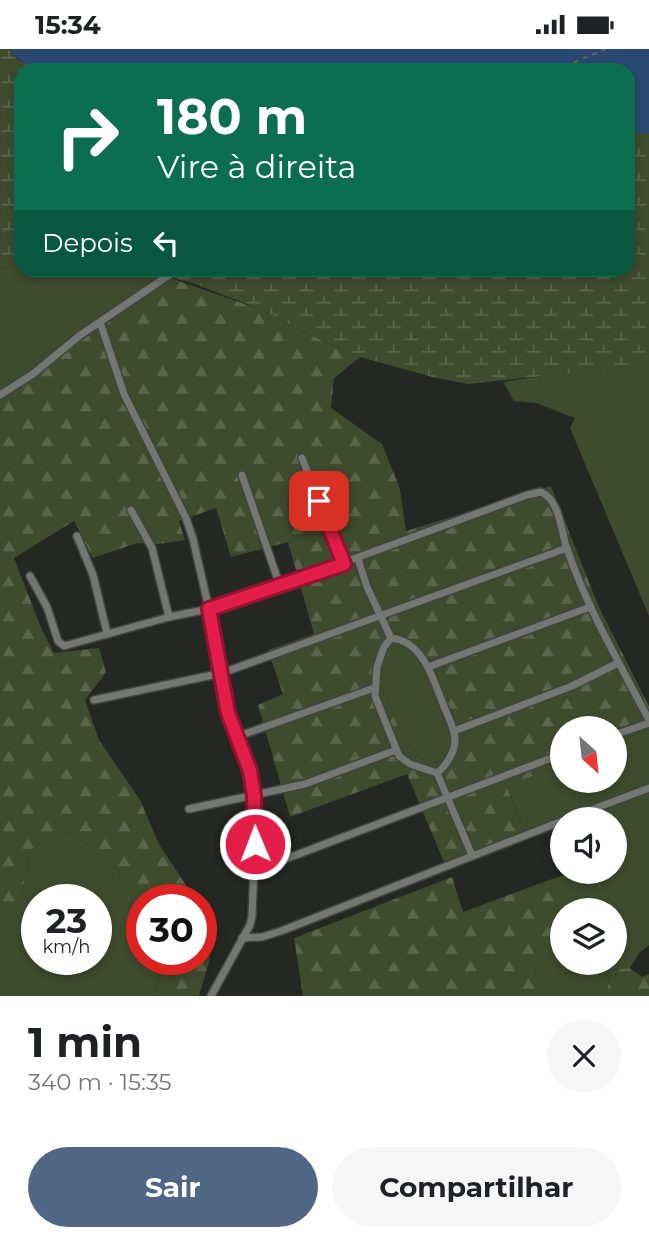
<!DOCTYPE html>
<html lang="pt">
<head>
<meta charset="utf-8">
<style>
  :root { --surface:#fff; --page:#f6f6f6; --text:#202124; --muted:#757577; --accent:#506685 }
  body { margin:0; font-family:Montserrat,sans-serif; background:var(--page); color:var(--text); height:100vh; display:flex; flex-direction:column; font-size:26px; white-space:nowrap }
  * { box-sizing:border-box; margin:0 }
  p { font-size:23px; color:var(--muted) }
  .icon { flex:none; width:38px; height:38px; fill:none; stroke:currentColor; stroke-width:2; stroke-linecap:round; stroke-linejoin:round }
  .map { position:relative; height:947px; overflow:hidden }
  .details { display:flex; flex-direction:column; background:var(--surface); flex:1 }
  .details>* { flex:none }
  .guide { position:absolute; left:14px; top:14px; width:621px; height:214px; border-radius:21px; box-shadow:0 4px 10px #0003; background:#0b6e4f; color:#fff; overflow:hidden }
  .needle { width:46px; rotate:153deg }
  .controls { position:absolute; left:550px; top:667px; display:grid; gap:14px }
  .controls a { display:grid; place-items:center; width:77px; height:77px; border-radius:50%; background:var(--surface); box-shadow:0 4px 10px #0003; font-size:35px }
  .speed { position:absolute; left:21px; top:835px; display:flex; gap:14px; font-size:35px; font-weight:700; text-align:center }
  .speed>* { display:grid; place-content:center; width:91px; height:91px; border-radius:50%; background:var(--surface); box-shadow:0 4px 10px #0003; line-height:1 }
  .speed small { font-size:18px; font-weight:400 }
  .speed .limit { border:10px solid #d22; background:#fff; color:#111 }
  .pin { position:absolute; display:grid; place-items:center; width:60px; height:60px; color:#fff; margin:-30px; border-radius:14px; box-shadow:0 4px 10px #0006 }
  .me { position:absolute; width:77px; margin:-38px; rotate:359deg; stroke-linejoin:round; filter:drop-shadow(0 0 5px #0008) }
  .turn { display:flex; align-items:center; gap:24px; height:147px; padding:0 28px; font-size:32px }
  .turn .icon { width:91px; height:91px; stroke-width:2.5 }
  .turn b { display:block; font-size:49px; line-height:60px }
  .then { display:flex; align-items:center; height:66px; padding:0 28px; background:#0003; gap:14px; font-size:26px }
  .round { display:grid; place-items:center; flex:none; width:74px; height:74px; border-radius:37px; background:var(--page) }
  .head { display:flex; align-items:center; justify-content:space-between; height:119px; padding:0 28px }
  h1 { font-size:42px; font-weight:700; line-height:52px }
  .primary-button { display:flex; gap:14px; margin-top:auto; padding:14px 28px }
  .primary-button a { flex:1; height:80px; border-radius:42px; background:var(--accent); color:#fff; font-size:28px; font-weight:700; line-height:80px; text-align:center }
  .primary-button a+a { background:var(--page); color:var(--text) }
  .status { display:flex; justify-content:space-between; align-items:center; height:49px; padding:0 35px; background:var(--surface); direction:ltr }
  .status svg { height:19px; fill:currentColor }
  .map>svg:first-child { display:block }
  .grass { fill:#3f4b2d; fill-rule:evenodd }
  .forest { fill:url(#forest-firs); fill-rule:evenodd }
  .wetland { fill:url(#wetland-marsh) }
  .water { fill:#284872 }
  .lines { fill:none; stroke-linecap:round; stroke-linejoin:round }
  .street-casing { stroke:#42433f; stroke-width:10 }
  .path { stroke:#626460; stroke-width:2; stroke-dasharray:5 5; stroke-linecap:butt }
  .street { stroke:#747771; stroke-width:7 }
  .route-casing { stroke:#92132f; stroke-width:18 }
  .route { stroke:#e11d48; stroke-width:12 }
</style>
</head>
<body>
<div class="status"><b>15:34</b><svg viewBox="0 0 49 12"><path d="M0 12V9h3v3zM5 12V6h3v6zM10 12V3h3v9zM15 12V0h3v12zM26 1h20v11H26zM47 4h2v5h-2z"/></svg></div>
<div class="map">
<svg width="649" height="947" viewBox="0 0 649 947">
  <defs>
    <pattern id="forest-firs" width="22" height="20" patternUnits="userSpaceOnUse" patternTransform="scale(1.75)"><rect width="22" height="20" fill="#3f4b2d"/><path d="M5 1l3.5 6h-7zM16 11l3.5 6h-7z" fill="#5b654b"/></pattern>
    <pattern id="wetland-marsh" width="20" height="14" patternUnits="userSpaceOnUse" patternTransform="scale(1.75)"><rect width="20" height="14" fill="#3f4b2d"/><path d="M1 5h8M5 5V1M11 12h8M15 12V8" fill="none" stroke="#5b654b"/></pattern>
  </defs>
  <rect width="100%" height="100%" fill="#242722"/>
  <!-- grass -->
  <g class="grass">
    <polygon points="21,217 21,220 120,221 165,227 100,273 33,312 0,336 0,219"/>
    <polygon points="649,316 649,567 570,379 575,369 536,354 514,352 503,333 576,322"/>
    <polygon points="401,595 419,610 448,680 451,698 443,710 436,714 422,710 405,692 391,662 382,624 392,598"/>
    <polygon points="649,680 649,896 639,904 630,919 609,921 608,941 601,947 555,947 534,927 539,903 557,914 562,911 562,914 614,914 614,861 569,861 549,831 573,823 614,822 614,770 605,770 598,754 524,782 507,736 562,715 562,732 614,732 614,694"/>
    <path d="M 70,783 L 117,821 L 142,887 L 142,910 L 157,910 L 162,916 L 155,947 L 0,947 L 0,864 L 21,854 L 29,805 L 39,795 ZM 37,850 L 96,850 L 96,910 L 37,910 Z"/>
  </g>
  <!-- forest -->
  <g class="forest">
    <path d="M 165,227 L 262,261 L 325,293 L 360,308 L 334,329 L 331,359 L 382,395 L 400,440 L 406,482 L 551,437 L 598,556 L 649,657 L 649,680 L 614,694 L 614,679 L 562,679 L 562,715 L 507,737 L 524,782 L 444,813 L 407,725 L 290,768 L 258,656 L 283,645 L 268,601 L 314,585 L 288,493 L 231,508 L 216,459 L 179,472 L 185,491 L 158,495 L 137,494 L 93,509 L 74,472 L 14,509 L 42,581 L 54,604 L 99,599 L 106,623 L 85,651 L 99,691 L 140,751 L 159,795 L 195,850 L 142,850 L 142,887 L 117,821 L 70,783 L 39,795 L 29,805 L 21,854 L 0,864 L 0,336 L 33,312 L 100,273 ZM 401,595 L 419,610 L 448,680 L 451,698 L 443,710 L 436,714 L 422,710 L 405,692 L 391,662 L 383,624 L 392,598 Z"/>
    <polygon points="452,828 463,863 549,831 569,861 562,861 562,911 557,914 539,904 534,926 555,947 303,947 294,889"/>
    <polygon points="201,876 210,909 199,947 155,947 162,917 157,910 201,910"/>
    <polygon points="630,919 642,928 649,925 649,947 601,947 608,941 609,921"/>
  </g>
  <!-- wetland -->
  <g class="wetland">
    <polygon points="0,0 9,0 18,11 43,21 21,21 21,217 0,219"/>
    <polygon points="641,83 649,85 649,316 468,335 436,329 360,308 325,293 262,261 195,235 158,225 120,221 628,220 628,85"/>
  </g>
  <!-- water -->
  <path class="water" d="M 9,0 L 649,0 L 649,85 L 641,83 L 628,85 L 628,21 L 89,21 L 73,15 C 67,16 62,20 56,21 C 39,23 18,14 9,0 Z"/>
  <g class="lines">
    <defs>
      <g id="street">
        <polyline points="100,273 124,345 186,469 193,490 209,560 228,664 248,716 253,735 255,795 252,867 250,876 211,947"/>
        <polyline points="0,346 33,325 79,287 178,220"/>
        <polyline points="302,409 344,515"/>
        <polyline points="242,426 280,537"/>
        <polyline points="131,461 152,499 169,568"/>
        <polyline points="77,487 93,526 107,584"/>
        <path d="M 358,510 L 367,538 L 391,589 C 423,592 433,630 443,655 C 447,666 455,679 455,691 C 455,703 446,717 437,724 L 472,806"/>
        <path d="M 30,527 L 47,558 L 58,592 L 64,597 L 169,568 L 209,560 L 280,537 L 527,446 L 541,443 C 560,451 561,483 567,500 C 588,561 620,615 649,671"/>
        <polyline points="391,589 384,598 377,618 375,647 399,707 410,715 437,724"/>
        <polyline points="428,618 590,558"/>
        <polyline points="94,651 222,624 567,499"/>
        <polyline points="454,682 572,637 618,614"/>
        <polyline points="614,686 649,674"/>
        <polyline points="236,688 374,639"/>
        <polyline points="189,760 305,735 396,701"/>
        <polyline points="567,770 649,739"/>
        <polyline points="254,822 562,705"/>
        <polyline points="242,889 262,888 281,882 562,772"/>
      </g>
    </defs>
    <!-- street casing -->
    <use href="#street" class="street-casing"/>
    <!-- path -->
    <polyline class="path" points="555,21 606,0"/>
    <!-- street -->
    <use href="#street" class="street"/>
  </g>
  <g class="lines">
    <defs>
      <polyline id="route" points="255,795 254,747 250,722 228,664 209,560 344,515 319,452"/>
    </defs>
    <!-- route casing -->
    <use href="#route" class="route-casing"/>
    <!-- route -->
    <use href="#route" class="route"/>
  </g>
</svg>
<div class="controls">
<a><svg class="needle" viewBox="-14 -14 28 28"><path d="M0-13l5 13h-10z" fill="#e53935"/><path d="M0 13l5-13h-10z" fill="#757577"/></svg></a>
<a><svg class="icon" aria-label="sound" viewBox="0 0 24 24"><path d="M4 9h4l5-4v14l-5-4H4zM17 9q2 3 0 6"/></svg></a>
<a><svg class="icon" aria-label="layers" viewBox="0 0 24 24"><path d="M12 4l9 5-9 5-9-5zM3 14l9 5 9-5"/></svg></a>
</div>
<div class="speed"><div>23<small>km/h</small></div><div class="limit">30</div></div>
<div class="pin" style="left:319px;top:452px;background:#d93025"><svg class="icon" aria-label="arrive" viewBox="0 0 24 24"><path d="M6 21V4h12l-3 4 3 4H6"/></svg></div>
<svg class="me" style="left:255px;top:795px" viewBox="-20 -20 40 40"><circle r="17" fill="#e11d48" stroke="#fff" stroke-width="3"/><path d="M0-11L8 9 0 5-8 9z" fill="#fff"/></svg>
<div class="guide">
<div class="turn"><svg class="icon" aria-label="right" viewBox="0 0 24 24"><path d="M7 20v-9h11M14 6l5 5-5 5"/></svg><div><b>180 m</b>Vire à direita</div></div>
<div class="then">Depois<svg class="icon" aria-label="left" viewBox="0 0 24 24"><path d="M17 20v-9H6M10 6l-5 5 5 5"/></svg></div>
</div>
</div>
<section class="details">
<div class="head"><div><h1>1 min</h1><p>340 m · 15:35</p></div><a class="round"><svg class="icon" aria-label="close" viewBox="0 0 24 24"><path d="M6 6l12 12M18 6L6 18"/></svg></a></div>
<div class="primary-button"><a>Sair</a><a>Compartilhar</a></div>
</section>
</body>
</html>
